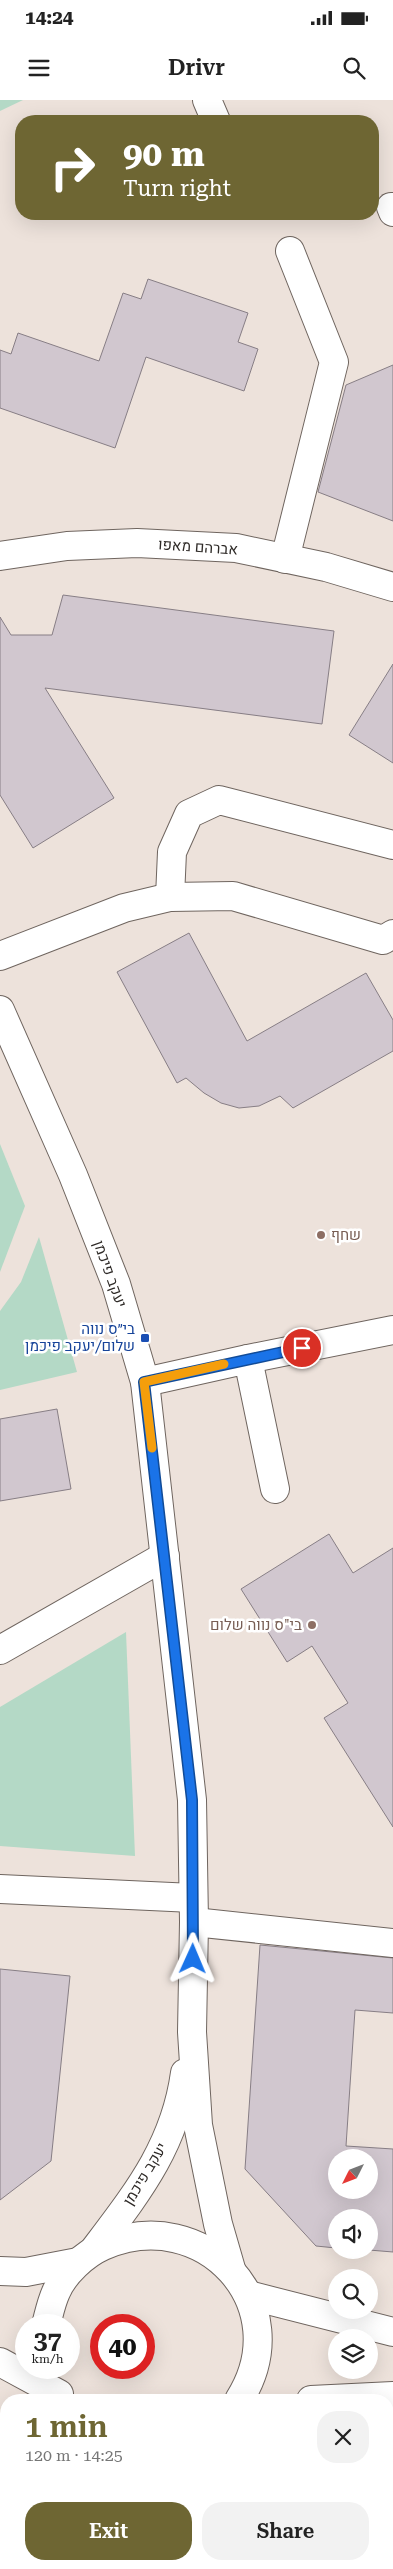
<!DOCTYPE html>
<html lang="en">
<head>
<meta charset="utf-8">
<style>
  :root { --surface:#fff; --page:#f2f2f2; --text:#222; --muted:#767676; --accent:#6e6633 }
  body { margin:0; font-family:"Roboto Serif",Heebo,serif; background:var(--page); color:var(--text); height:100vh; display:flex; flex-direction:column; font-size:19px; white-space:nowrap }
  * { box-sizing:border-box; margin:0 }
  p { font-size:16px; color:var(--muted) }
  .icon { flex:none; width:28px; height:28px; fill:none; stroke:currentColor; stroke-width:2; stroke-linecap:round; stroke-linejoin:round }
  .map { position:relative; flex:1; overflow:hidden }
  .details { position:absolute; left:0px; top:2294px; width:394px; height:176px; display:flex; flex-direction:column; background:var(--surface); border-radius:20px 20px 0 0; box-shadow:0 5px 20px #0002 }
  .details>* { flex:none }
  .guide { position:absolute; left:15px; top:15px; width:364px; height:105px; border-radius:20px; box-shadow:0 5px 20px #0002; background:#6e6633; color:#fff; overflow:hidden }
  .needle { width:32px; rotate:228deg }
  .buttons { position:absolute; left:328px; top:2049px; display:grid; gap:10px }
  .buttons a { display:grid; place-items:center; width:50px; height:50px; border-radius:50%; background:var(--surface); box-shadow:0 5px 20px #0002; font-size:25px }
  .speed { position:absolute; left:15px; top:2214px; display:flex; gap:10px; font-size:25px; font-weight:700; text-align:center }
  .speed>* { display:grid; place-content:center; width:65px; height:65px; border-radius:50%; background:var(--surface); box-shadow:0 5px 20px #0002; line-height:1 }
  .speed small { font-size:12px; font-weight:400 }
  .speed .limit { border:8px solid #d22; background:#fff; color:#111 }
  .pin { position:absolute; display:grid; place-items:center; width:42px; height:42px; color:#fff; margin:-21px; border:2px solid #fff; border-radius:50%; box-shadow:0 1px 5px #0007 }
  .me { position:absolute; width:55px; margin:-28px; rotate:1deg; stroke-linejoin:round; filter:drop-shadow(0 0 4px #0008) }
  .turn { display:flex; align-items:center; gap:18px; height:105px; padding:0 25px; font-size:22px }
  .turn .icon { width:65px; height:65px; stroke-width:2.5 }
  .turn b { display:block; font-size:35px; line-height:42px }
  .round { display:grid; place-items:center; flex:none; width:52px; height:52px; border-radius:20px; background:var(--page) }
  .overview { display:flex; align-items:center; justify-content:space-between; height:85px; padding:0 25px }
  h1 { font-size:30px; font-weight:600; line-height:38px; color:var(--accent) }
  .primary-button { display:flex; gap:10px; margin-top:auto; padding:10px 25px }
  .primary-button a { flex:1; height:58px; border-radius:20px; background:var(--accent); color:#fff; font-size:20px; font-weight:600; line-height:58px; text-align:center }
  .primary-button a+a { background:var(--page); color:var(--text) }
  .status { display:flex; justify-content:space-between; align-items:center; height:35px; padding:0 25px; background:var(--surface); direction:ltr }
  .status svg { height:14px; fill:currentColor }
  header { display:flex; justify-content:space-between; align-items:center; height:65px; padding:0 25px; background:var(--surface); font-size:22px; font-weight:600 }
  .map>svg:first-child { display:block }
  .green { fill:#b4d9c6 }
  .building { fill:#d1c7cf; stroke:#877e85; fill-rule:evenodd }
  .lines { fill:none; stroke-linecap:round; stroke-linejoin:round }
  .minor-casing { stroke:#6f655f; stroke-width:30 }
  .minor { stroke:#fff; stroke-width:28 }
  .route-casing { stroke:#114b97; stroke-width:12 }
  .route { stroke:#1a73e8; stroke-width:9 }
  .slow { stroke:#f59e0b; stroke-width:9 }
  .education-dot { fill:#8d6e63; stroke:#fff; stroke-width:2 }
  .transit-dot { fill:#1a4fb4; stroke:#fff; stroke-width:2 }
  .labels { text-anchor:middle; stroke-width:5; stroke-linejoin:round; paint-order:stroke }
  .street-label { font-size:15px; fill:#2e2a27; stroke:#fff }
  .education-label { font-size:15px; fill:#785e54; stroke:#fff; text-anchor:start }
  .transit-label { font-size:15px; fill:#164399; stroke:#fff; text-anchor:end }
</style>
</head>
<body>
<div class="status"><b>14:24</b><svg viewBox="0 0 49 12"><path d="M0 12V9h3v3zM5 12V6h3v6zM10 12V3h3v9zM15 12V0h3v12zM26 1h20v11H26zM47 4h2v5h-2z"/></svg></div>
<header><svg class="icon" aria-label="menu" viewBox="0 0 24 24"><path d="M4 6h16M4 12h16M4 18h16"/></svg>Drivr<svg class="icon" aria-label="search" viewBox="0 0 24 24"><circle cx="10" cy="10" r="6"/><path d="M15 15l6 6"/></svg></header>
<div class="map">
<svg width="393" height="2469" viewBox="0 0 393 2469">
  <rect width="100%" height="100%" fill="#ede2db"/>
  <!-- green -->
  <g class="green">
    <polygon points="0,0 23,0 0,11"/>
    <polygon points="0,1044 25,1106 0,1172"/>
    <polygon points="39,1137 77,1272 0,1290 0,1211 21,1182"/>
    <polygon points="126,1532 135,1756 0,1746 0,1607"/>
  </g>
  <!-- building -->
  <g class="building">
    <polygon points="148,179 248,213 238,242 258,249 244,291 146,257 115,348 0,308 0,250 11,254 18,233 99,261 123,193 141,199"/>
    <polygon points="393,265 393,421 318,392 346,285"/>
    <polygon points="63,495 334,531 322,624 45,588 114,698 33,748 0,695 0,517 11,535 52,535"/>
    <polygon points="393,564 393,663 349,635"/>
    <polygon points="189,833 247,941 366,873 393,920 393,951 293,1008 280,996 259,1006 239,1008 221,1003 204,993 186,978 177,983 117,872"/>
    <polygon points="57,1309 71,1389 0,1401 0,1319"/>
    <polygon points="329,1434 353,1473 393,1448 393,1727 324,1618 348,1603 312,1546 287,1562 241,1489"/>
    <path d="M 260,1845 L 393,1858 L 393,1913 L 355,1910 L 346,2046 L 393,2049 L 393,2152 L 369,2150 L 369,2118 L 336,2118 L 336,2148 L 316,2146 L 245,2069 ZM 336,2058 L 369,2058 L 369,2090 L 336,2090 Z"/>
    <polygon points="0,1869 70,1876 51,2061 0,2100"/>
  </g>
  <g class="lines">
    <defs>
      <g id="minor">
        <polyline points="207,0 216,21"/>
        <polyline points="391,107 393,112"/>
        <polyline points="0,456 67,446 137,443 236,448 326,467 393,487"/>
        <polyline points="285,459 334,262 290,151"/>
        <polyline points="170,797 172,752 189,714 219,700 393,745"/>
        <polyline points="0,856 124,808 170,797 233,796 383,840 393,834"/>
        <polyline points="0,910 73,1075 116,1184 145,1282 192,1700 194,1822 192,1932 198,2025 218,2124 231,2169"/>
        <polyline points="248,1259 393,1230"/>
        <polyline points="145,1282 248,1259 275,1389"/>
        <polyline points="0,1550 165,1456"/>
        <polyline points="0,1789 193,1798"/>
        <polyline points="194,1822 393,1843"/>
        <path d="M 94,2150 C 137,2093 175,2046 185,1973"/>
        <polyline points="0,2171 26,2172 78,2162"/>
        <polyline points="248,2195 393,2232"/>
        <path d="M 46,2225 C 49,2214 51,2203 56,2192 C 64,2173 85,2154 103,2146 C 204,2102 299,2206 239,2300"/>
        <polyline points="0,2262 59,2294"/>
        <polyline points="311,2300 393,2296"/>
        <polyline points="114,2464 115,2469"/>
        <polyline points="141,2469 143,2464"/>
      </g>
    </defs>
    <!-- minor casing -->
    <use href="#minor" class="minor-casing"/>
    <!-- minor -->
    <use href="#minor" class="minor"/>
  </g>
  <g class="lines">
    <defs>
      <polyline id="route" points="193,1859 192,1700 144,1282 302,1248"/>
    </defs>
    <!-- route casing -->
    <use href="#route" class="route-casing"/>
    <!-- route -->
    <use href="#route" class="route"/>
    <!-- slow -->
    <polyline class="slow" points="152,1348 144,1282 224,1264"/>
  </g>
  <!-- markers -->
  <g class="education-dot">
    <circle cx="321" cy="1135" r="5"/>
    <circle cx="312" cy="1525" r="5"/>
  </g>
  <rect class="transit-dot" x="140" y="1233" width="10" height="10" rx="2.5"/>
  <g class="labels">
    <!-- street labels -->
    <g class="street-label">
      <text transform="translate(198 447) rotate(4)" y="5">אברהם מאפו</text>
      <text transform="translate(110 1174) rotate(70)" y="5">יעקב פיכמן</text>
      <text transform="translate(145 2074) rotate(-59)" y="5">יעקב פיכמן</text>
    </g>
    <!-- education labels -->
    <g class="education-label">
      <text x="331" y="1140">שחף</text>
      <text x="302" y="1530" text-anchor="end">בי"ס נווה שלום</text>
    </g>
    <!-- transit labels -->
    <g class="transit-label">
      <text x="135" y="1234">בי״ס נווה<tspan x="135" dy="17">שלום/יעקב פיכמן</tspan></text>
    </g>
  </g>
</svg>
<div class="buttons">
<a><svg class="needle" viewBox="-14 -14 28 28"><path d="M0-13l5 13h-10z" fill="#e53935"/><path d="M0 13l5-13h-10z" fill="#767676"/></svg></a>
<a><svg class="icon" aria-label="sound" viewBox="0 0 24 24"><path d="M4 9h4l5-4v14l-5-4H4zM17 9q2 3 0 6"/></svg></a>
<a><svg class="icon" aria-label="search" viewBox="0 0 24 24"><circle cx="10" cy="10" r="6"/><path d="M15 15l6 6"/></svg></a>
<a><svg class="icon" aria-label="layers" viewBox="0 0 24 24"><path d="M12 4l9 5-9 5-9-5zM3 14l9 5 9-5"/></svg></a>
</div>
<div class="speed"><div>37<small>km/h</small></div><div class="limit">40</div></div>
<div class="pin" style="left:302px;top:1248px;background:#d93025"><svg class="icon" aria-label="arrive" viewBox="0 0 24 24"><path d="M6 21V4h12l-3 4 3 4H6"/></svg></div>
<svg class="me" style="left:193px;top:1859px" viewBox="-20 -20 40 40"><path d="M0-17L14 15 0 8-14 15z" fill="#1a73e8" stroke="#fff" stroke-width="4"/></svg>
<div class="guide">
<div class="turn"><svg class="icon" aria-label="right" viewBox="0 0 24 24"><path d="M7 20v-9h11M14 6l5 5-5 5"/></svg><div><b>90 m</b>Turn right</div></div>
</div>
<section class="details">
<div class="overview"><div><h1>1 min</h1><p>120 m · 14:25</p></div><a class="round"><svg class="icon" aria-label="close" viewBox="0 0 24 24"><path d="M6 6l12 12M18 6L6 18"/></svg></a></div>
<div class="primary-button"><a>Exit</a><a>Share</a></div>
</section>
</div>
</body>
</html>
